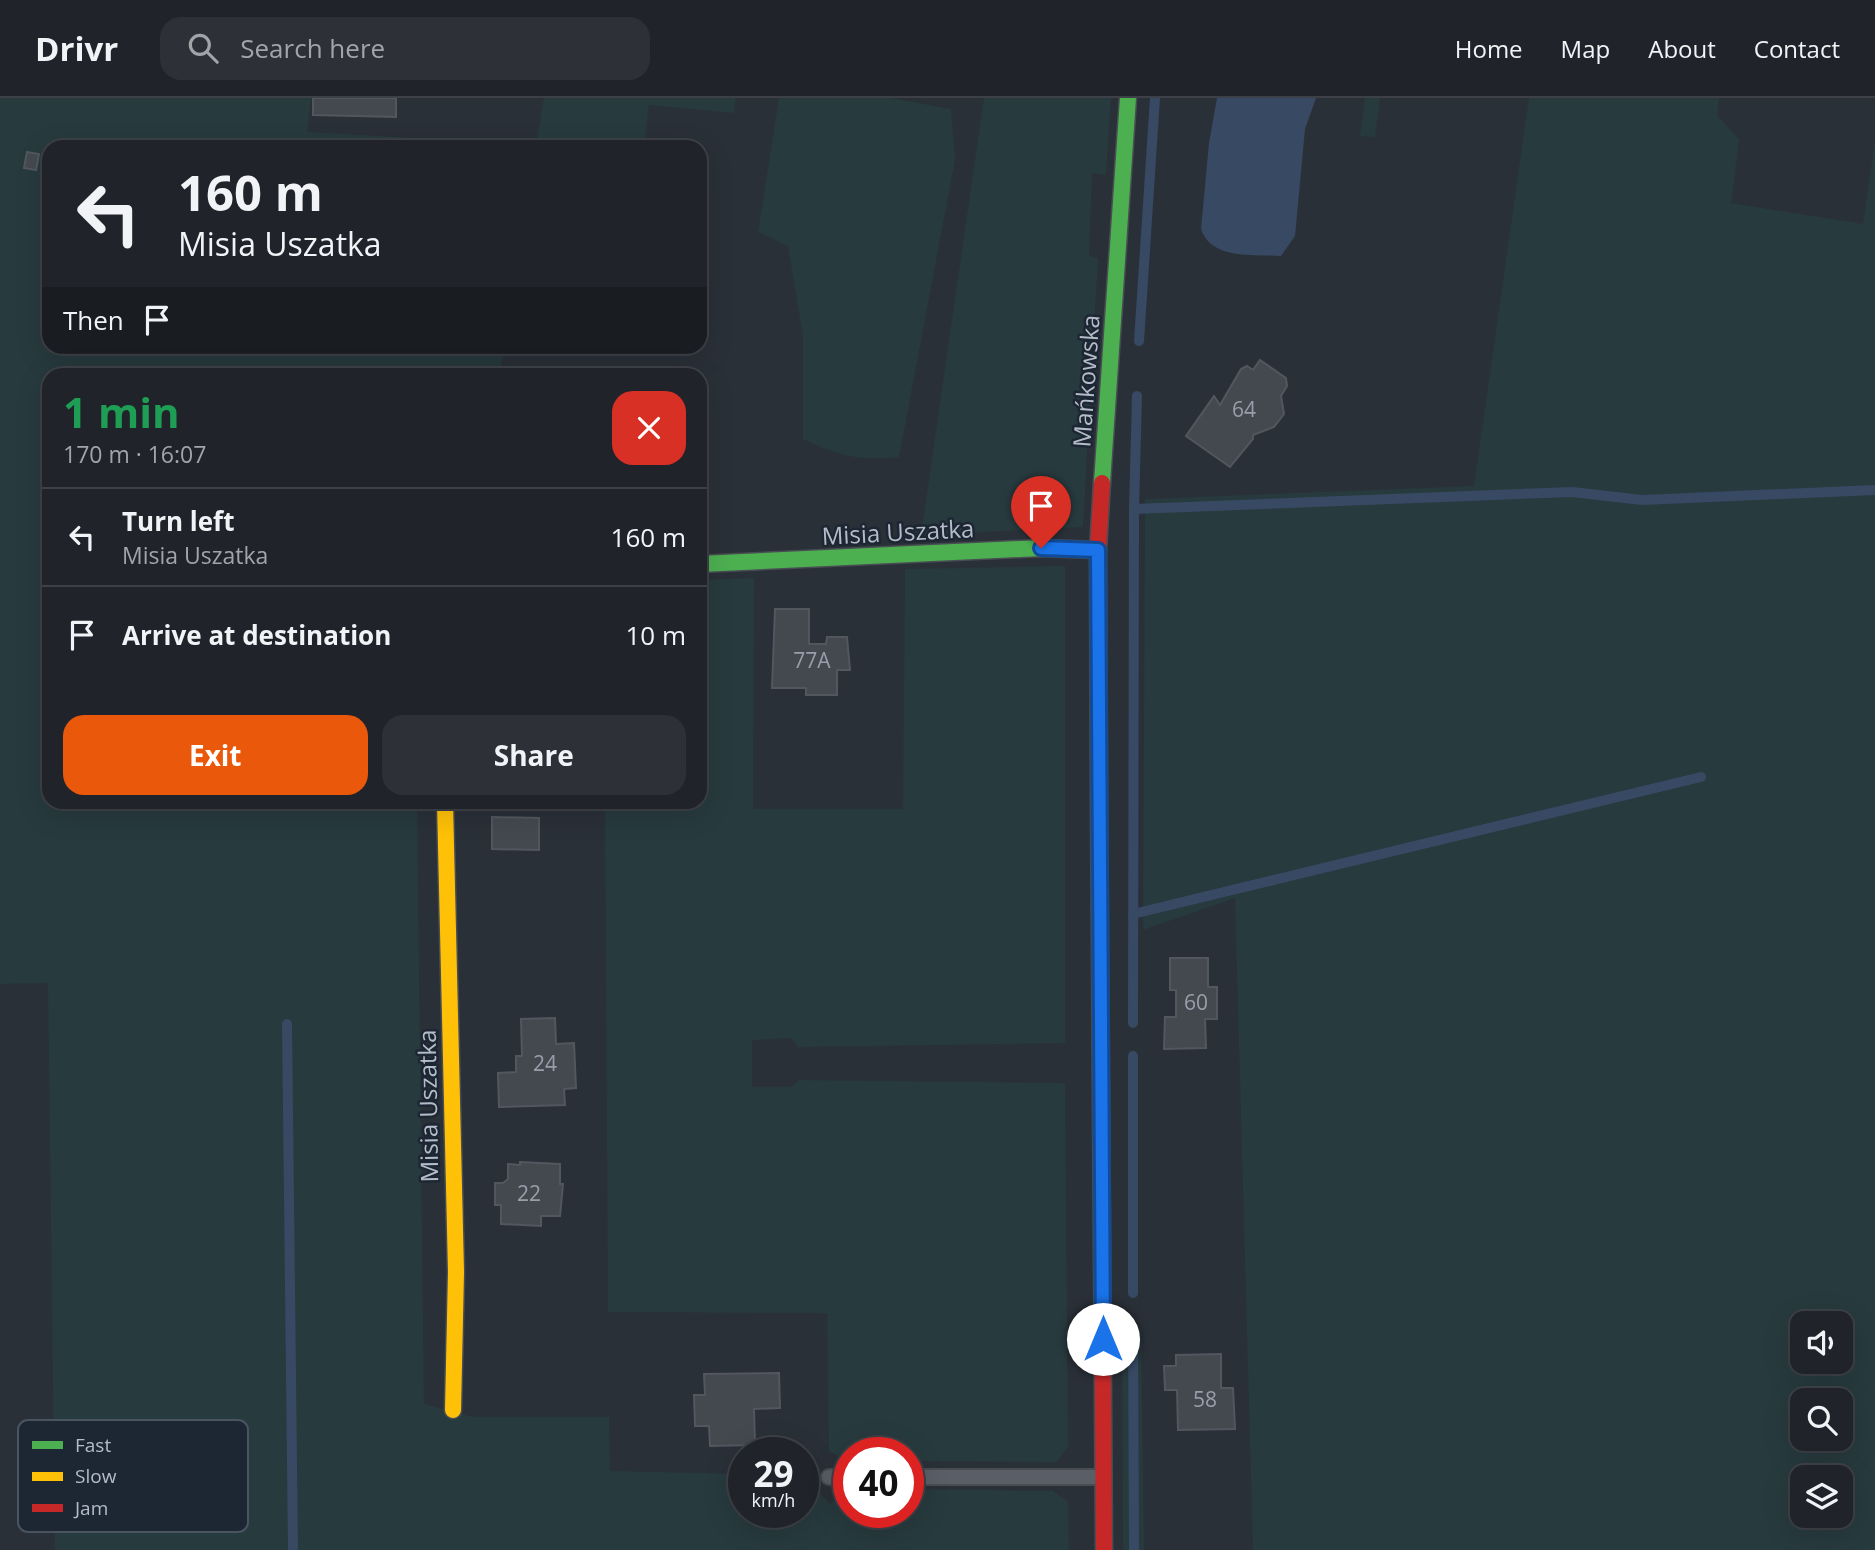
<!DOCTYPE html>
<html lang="en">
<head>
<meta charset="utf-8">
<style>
  :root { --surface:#20242a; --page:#2d3036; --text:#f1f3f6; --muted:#a2a4a8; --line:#3d4147; --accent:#ea580c }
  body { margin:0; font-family:"Open Sans",sans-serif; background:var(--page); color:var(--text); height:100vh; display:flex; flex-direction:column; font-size:26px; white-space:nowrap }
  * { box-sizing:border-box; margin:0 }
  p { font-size:23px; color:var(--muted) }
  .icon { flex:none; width:38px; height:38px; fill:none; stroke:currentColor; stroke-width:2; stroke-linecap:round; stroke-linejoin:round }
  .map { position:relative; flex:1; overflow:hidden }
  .sheet { position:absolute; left:42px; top:270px; width:665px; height:441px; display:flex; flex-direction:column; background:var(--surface); border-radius:21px; box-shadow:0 7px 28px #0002,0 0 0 2px var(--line) }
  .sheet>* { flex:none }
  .top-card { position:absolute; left:42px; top:42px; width:665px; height:214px; border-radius:21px; box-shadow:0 7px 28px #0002,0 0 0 2px var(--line); background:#20242a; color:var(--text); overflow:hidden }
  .tools { position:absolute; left:1790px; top:1213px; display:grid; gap:14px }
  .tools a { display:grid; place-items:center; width:63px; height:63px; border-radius:14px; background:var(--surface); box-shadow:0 7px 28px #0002,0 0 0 2px var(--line); font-size:35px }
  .speed { position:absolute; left:728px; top:1339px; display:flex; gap:14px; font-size:35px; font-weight:700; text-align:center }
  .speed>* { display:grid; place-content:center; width:91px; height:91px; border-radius:50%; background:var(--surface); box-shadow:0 7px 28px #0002,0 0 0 2px var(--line); line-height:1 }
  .speed small { font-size:18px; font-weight:400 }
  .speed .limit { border:10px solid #d22; background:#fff; color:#111 }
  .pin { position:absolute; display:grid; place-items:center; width:60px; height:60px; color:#fff; margin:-72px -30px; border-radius:50% 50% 50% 0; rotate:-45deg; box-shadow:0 0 7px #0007 }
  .pin .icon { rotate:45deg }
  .me { position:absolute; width:77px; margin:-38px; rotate:0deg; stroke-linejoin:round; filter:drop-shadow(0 0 5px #0008) }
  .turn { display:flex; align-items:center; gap:24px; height:147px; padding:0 21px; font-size:32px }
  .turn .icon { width:91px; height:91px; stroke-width:2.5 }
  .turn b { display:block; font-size:49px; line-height:60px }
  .then { display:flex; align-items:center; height:66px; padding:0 21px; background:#0003; gap:14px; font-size:26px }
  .round { display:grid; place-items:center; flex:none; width:74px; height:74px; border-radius:21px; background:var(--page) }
  .headline { display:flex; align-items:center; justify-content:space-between; height:119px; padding:0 21px }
  h1 { font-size:42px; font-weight:700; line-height:52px; color:#1e9e55 }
  .primary-button { display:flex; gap:14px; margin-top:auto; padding:14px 21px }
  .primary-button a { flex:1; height:80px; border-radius:21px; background:var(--accent); color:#fff; font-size:28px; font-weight:700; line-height:80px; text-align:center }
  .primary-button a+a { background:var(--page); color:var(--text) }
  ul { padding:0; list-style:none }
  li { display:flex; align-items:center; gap:21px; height:98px; padding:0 21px; border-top:2px solid var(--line) }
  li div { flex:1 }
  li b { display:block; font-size:26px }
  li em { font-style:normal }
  header { display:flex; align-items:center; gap:42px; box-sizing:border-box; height:98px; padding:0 35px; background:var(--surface); border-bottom:2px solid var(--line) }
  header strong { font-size:33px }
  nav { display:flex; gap:38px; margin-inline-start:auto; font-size:24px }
  .search { width:490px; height:63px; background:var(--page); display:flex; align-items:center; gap:18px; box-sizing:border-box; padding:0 24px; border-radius:21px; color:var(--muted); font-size:26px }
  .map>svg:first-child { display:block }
  .green { fill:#273a3e; fill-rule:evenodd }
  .water { fill:#384963 }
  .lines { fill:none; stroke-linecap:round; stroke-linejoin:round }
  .stream { stroke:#384963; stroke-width:10 }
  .building { fill:#444950; stroke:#52575f; stroke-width:2 }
  .lane-casing { stroke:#484c53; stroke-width:18 }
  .fast-casing { stroke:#484c53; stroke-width:19 }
  .slow-casing { stroke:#484c53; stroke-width:19 }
  .jam-casing { stroke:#484c53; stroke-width:19 }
  .lane { stroke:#5a5e66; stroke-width:14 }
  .fast { stroke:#4caf50; stroke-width:16 }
  .slow { stroke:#ffc107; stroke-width:16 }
  .jam { stroke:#c62828; stroke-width:16 }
  .route-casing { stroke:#114b97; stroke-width:18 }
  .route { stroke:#1a73e8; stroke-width:12 }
  .labels { text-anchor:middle; stroke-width:5; stroke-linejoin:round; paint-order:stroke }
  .number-label { font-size:21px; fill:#989fab }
  .street-label { font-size:24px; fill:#b4bcc9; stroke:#1d2633 }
  .key { fill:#1d2633; stroke:#4a5360; stroke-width:2 }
  .key-label { font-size:19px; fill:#b4bcc9 }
</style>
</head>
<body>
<header>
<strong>Drivr</strong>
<div class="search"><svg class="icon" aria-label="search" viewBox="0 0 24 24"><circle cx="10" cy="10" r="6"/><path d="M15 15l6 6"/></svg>Search here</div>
<nav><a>Home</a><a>Map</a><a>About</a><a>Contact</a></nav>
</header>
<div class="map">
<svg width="1875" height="1452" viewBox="0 0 1875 1452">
  <rect width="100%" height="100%" fill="#2a3038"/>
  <!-- green -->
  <g class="green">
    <polygon points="0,0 311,0 307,34 536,47 544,0 736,0 734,15 649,7 644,49 49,49 49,248 504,249 500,276 49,276 49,704 417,704 424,1306 473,1319 609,1319 610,1373 744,1376 744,1414 803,1414 803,1377 830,1406 849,1394 849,1414 908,1414 908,1391 1053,1393 1068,1404 1069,1452 55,1452 48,885 0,886"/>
    <path d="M 779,0 L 891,0 L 951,11 L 955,62 L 899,359 C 859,363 839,358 803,341 L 803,238 L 788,148 L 758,134 Z"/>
    <polygon points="984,0 1111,0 1106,77 1092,75 1089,158 1098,160 1083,429 921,437"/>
    <polygon points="1365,0 1380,0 1375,39 1360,38"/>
    <path d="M 1529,0 L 1719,0 L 1717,17 L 1739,41 L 1731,105 L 1863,126 L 1875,43 L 1875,1452 L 1253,1452 L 1235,800 L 1143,832 L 1145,401 L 1474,388 ZM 1802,1225 L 1841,1225 L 1841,1264 L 1802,1264 ZM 1802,1302 L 1841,1302 L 1841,1340 L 1802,1340 ZM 1802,1379 L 1841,1379 L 1841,1418 L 1802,1418 Z"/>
    <polygon points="1065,468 1065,945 798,949 791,940 752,942 752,989 791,989 799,982 1065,985 1068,1349 1056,1364 908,1363 908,1354 849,1354 849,1363 829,1353 827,1215 608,1214 605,704 700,704 700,482 754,480 753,711 903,711 905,471"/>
    <polygon points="1141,1231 1144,1452 1123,1452 1122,1232"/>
  </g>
  <!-- water -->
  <path class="water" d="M 1217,0 L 1316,0 L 1305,31 L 1295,138 L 1281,158 C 1253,156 1211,162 1201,131 L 1209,45 Z"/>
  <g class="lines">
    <!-- stream -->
    <g class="stream">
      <polyline points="1139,243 1155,0"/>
      <polyline points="1134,411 1572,394 1642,402 1875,392"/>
      <polyline points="1133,816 1701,679"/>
      <polyline points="1133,925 1134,411 1137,298"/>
      <polyline points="287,926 293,1452"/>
      <polyline points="1133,958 1133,1195"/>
      <polyline points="1133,1233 1134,1452"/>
    </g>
  </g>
  <!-- building -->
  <g class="building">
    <polygon points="313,0 396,0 396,19 313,17"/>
    <polygon points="27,54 39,56 36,72 24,70"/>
    <polygon points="1260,262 1286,280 1287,288 1281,298 1284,316 1274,329 1253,337 1253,341 1230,369 1186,338 1214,298 1220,307 1241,271 1247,268 1253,272"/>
    <polygon points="775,511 809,511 809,546 826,546 827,539 847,539 850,572 837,572 837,597 806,597 806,590 772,590"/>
    <polygon points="492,719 539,720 539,752 492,751"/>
    <polygon points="1170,860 1208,860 1208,889 1217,889 1217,921 1205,921 1206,950 1164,951 1165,919 1176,919 1176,892 1170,892"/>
    <polygon points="555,920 556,946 574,945 576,990 564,991 565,1007 499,1009 498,975 516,974 516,958 522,958 521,921"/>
    <polygon points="520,1064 560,1066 560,1086 563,1086 560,1118 541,1118 541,1128 501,1126 501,1107 495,1107 495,1085 503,1085 508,1081 508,1066 520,1067"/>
    <polygon points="1221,1256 1221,1290 1233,1290 1235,1331 1178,1332 1177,1292 1165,1292 1164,1268 1176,1268 1176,1257"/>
    <polygon points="779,1275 780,1310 754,1311 755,1347 710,1348 709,1328 695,1328 694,1297 705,1297 704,1276"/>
  </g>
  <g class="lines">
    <defs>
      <g id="lane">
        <polyline points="829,1379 849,1379"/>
        <polyline points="908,1379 1102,1379"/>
      </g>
      <g id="fast">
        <polyline points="1102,385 1128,0"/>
        <polyline points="700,466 1041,450 1098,452"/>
        <polyline points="1099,697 1102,1149"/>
      </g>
      <polyline id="slow" points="445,704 456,1174 453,1312"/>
      <g id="jam">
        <polyline points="1099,697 1098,452 1102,385"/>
        <polyline points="1102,1149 1104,1452"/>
      </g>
    </defs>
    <!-- lane casing -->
    <use href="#lane" class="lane-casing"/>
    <!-- fast casing -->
    <use href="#fast" class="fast-casing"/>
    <!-- slow casing -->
    <use href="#slow" class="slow-casing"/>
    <!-- jam casing -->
    <use href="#jam" class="jam-casing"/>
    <!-- lane -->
    <use href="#lane" class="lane"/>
    <!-- fast -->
    <use href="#fast" class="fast"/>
    <!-- slow -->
    <use href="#slow" class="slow"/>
    <!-- jam -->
    <use href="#jam" class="jam"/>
  </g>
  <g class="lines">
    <defs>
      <polyline id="route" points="1041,450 1098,452 1103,1241"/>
    </defs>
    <!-- route casing -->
    <use href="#route" class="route-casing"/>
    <!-- route -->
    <use href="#route" class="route"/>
  </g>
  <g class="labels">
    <!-- number labels -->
    <g class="number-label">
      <text x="1244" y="319">64</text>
      <text x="812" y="570">77A</text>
      <text x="1196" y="912">60</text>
      <text x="545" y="973">24</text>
      <text x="529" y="1103">22</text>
      <text x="1205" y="1309">58</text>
    </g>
    <!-- street labels -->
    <g class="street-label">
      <text transform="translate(1087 283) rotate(-86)" y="8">Mańkowska</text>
      <text transform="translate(898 435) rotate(-3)" y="8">Misia Uszatka</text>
      <text transform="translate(429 1008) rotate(-91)" y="8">Misia Uszatka</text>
    </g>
  </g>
  <!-- legend -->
  <rect x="18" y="1322" width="230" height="112" rx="10" class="key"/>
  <rect x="32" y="1343" width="31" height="8" fill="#4caf50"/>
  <rect x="32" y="1374" width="31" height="9" fill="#ffc107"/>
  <rect x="32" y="1406" width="31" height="8" fill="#c62828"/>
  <g class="key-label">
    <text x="75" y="1354">Fast</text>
    <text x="75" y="1385">Slow</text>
    <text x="75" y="1417">Jam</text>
  </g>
</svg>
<div class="tools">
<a><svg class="icon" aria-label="sound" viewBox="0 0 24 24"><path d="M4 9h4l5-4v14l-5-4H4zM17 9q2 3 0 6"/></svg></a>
<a><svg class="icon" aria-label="search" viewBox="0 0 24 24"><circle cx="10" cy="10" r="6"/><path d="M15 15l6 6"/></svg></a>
<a><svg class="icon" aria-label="layers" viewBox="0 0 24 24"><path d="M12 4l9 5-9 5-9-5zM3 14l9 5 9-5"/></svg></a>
</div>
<div class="speed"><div>29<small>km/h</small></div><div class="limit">40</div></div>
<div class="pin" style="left:1041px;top:450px;background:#d93025"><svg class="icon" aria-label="arrive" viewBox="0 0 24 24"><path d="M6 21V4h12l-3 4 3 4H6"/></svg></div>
<svg class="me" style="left:1103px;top:1241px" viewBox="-20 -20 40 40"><circle r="19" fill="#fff"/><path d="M0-13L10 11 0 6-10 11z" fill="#1a73e8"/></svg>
<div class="top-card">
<div class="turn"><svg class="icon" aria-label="left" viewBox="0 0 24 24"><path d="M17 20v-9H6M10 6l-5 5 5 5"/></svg><div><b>160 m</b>Misia Uszatka</div></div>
<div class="then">Then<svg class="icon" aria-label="arrive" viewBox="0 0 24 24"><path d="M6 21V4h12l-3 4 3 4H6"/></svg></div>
</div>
<section class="sheet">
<div class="headline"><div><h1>1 min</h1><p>170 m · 16:07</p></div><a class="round" style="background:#d93025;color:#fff"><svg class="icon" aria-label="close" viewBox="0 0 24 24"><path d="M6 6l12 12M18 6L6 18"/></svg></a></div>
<ul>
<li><svg class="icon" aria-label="left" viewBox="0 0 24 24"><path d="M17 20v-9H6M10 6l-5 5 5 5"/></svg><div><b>Turn left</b><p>Misia Uszatka</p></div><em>160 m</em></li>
<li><svg class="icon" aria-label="arrive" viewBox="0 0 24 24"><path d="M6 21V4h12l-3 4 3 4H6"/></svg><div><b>Arrive at destination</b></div><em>10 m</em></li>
</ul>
<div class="primary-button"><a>Exit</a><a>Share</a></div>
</section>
</div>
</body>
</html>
